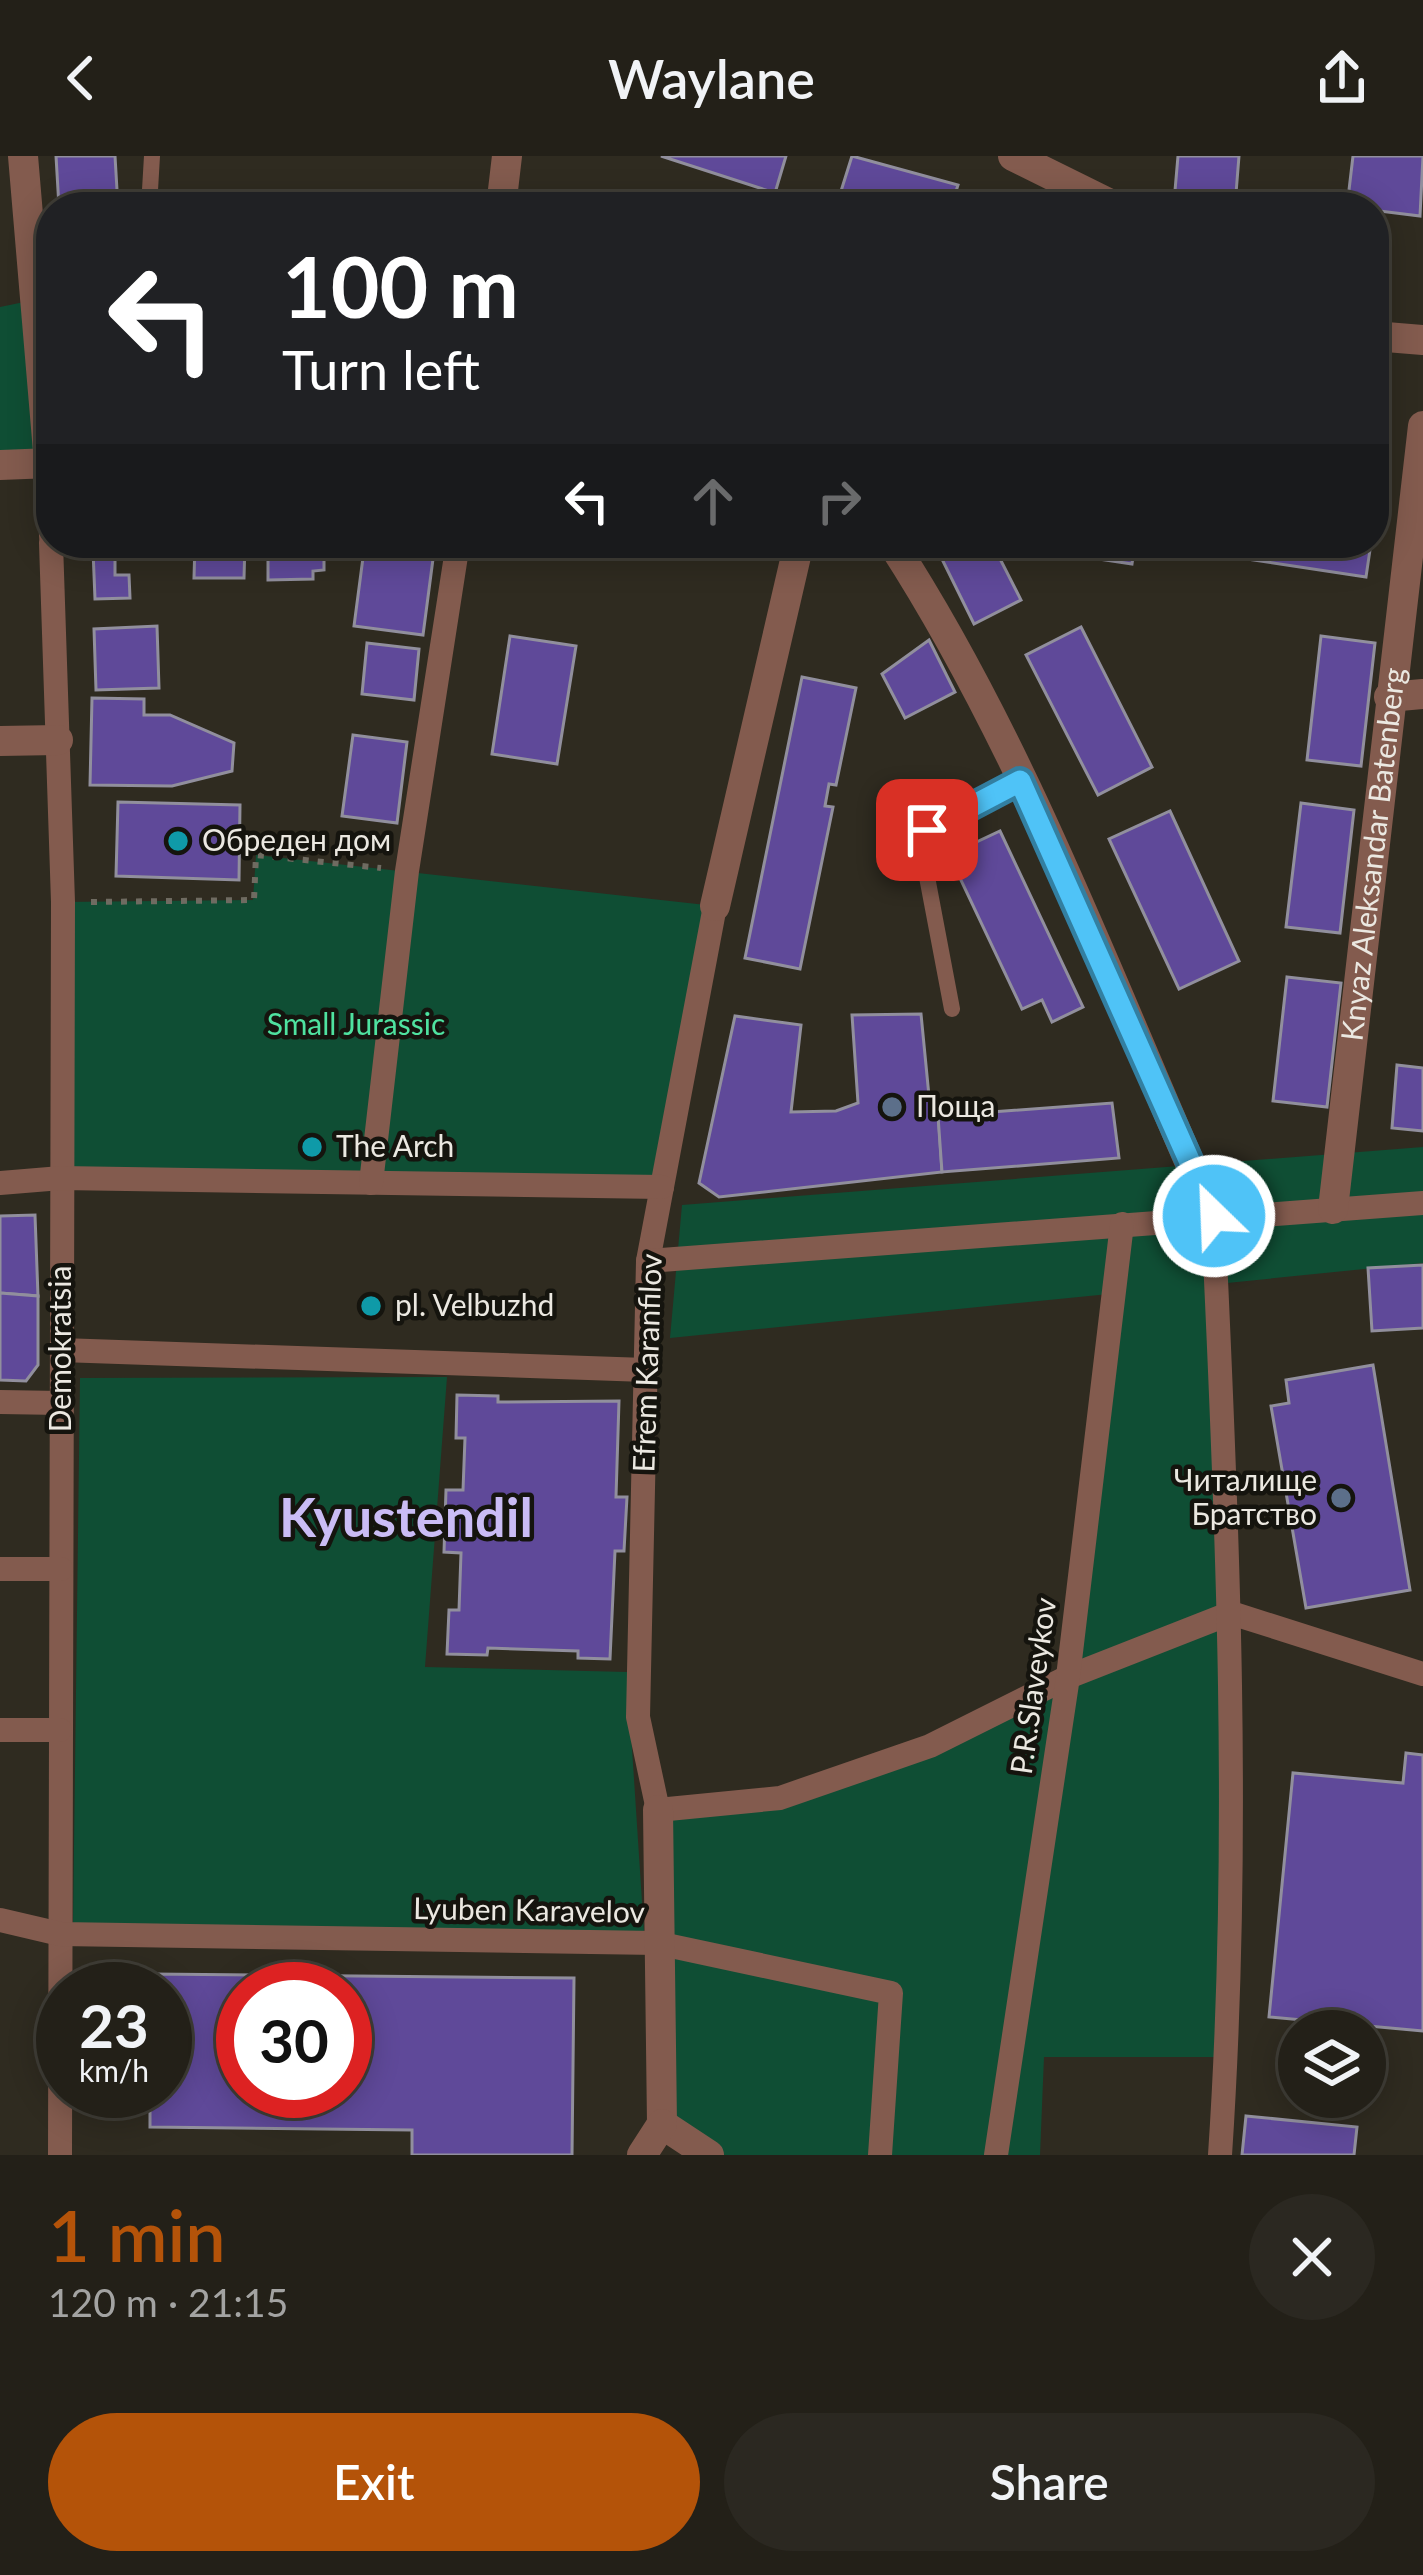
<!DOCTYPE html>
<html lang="en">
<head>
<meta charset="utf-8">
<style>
  :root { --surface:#232018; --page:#2b2821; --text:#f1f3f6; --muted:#a3a3a2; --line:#403e37; --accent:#b45309 }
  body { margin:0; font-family:Lato,sans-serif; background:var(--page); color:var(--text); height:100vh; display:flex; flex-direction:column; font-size:45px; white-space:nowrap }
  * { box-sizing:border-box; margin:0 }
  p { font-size:39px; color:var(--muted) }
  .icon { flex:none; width:66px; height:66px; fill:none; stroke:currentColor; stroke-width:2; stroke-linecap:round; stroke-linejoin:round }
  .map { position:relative; height:1999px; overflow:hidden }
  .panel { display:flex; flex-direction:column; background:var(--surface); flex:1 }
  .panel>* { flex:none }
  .top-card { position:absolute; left:36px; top:36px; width:1353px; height:366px; border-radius:48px; box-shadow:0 6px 30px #0003,0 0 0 3px var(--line); background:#202124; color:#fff; overflow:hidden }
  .fabs { position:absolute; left:1278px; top:1854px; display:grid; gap:24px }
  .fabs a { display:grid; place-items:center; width:108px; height:108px; border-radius:50%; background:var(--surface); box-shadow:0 6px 30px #0003,0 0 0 3px var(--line); font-size:60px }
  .speed { position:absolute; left:36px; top:1806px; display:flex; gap:24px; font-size:60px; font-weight:700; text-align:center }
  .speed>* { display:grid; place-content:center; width:156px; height:156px; border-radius:50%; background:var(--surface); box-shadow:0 6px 30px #0003,0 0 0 3px var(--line); line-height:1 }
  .speed small { font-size:30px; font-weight:400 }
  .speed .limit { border:18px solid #d22; background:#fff; color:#111 }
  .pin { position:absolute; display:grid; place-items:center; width:102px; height:102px; color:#fff; margin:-51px; border-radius:24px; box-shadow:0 6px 18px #0006 }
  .me { position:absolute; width:132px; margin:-66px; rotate:336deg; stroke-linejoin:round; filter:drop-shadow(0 0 9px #0008) }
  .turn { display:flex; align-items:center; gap:42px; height:252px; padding:0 48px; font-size:54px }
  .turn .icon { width:156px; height:156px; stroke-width:2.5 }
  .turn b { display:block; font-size:84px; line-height:102px }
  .lanes { display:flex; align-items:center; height:114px; padding:0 48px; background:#0003; justify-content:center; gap:60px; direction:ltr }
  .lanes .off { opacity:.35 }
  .round { display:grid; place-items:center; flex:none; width:126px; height:126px; border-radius:63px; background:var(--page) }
  .headline { display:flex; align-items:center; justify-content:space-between; height:204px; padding:0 48px }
  h1 { font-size:72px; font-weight:600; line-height:90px; color:var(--accent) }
  .button { display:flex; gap:24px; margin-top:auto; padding:24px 48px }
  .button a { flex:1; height:138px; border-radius:72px; background:var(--accent); color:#fff; font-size:48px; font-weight:600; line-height:138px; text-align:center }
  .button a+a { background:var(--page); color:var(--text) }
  header { display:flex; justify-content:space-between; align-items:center; height:156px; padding:0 48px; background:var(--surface); font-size:54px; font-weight:600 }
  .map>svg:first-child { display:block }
  .green { fill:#0f4e34 }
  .building { fill:#5f4999; stroke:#918f9d; stroke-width:3; fill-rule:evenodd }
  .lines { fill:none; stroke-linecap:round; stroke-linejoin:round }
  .path { stroke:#6f6b61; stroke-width:6; stroke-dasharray:6 9; stroke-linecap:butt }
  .service { stroke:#835b4e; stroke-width:16 }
  .pedestrian { stroke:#835b4e; stroke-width:24 }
  .minor { stroke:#835b4e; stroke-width:30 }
  .route-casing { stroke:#337fa1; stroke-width:30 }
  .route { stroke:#4fc3f7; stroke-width:21 }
  .culture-dot { fill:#0f9aa8; stroke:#15140e; stroke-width:4.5 }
  .service-dot { fill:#5c6f8a; stroke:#15140e; stroke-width:4.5 }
  .labels { text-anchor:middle; stroke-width:9; stroke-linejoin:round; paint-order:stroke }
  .poi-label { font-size:30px; fill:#ebe8e1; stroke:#15140e; text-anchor:start }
  .street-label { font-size:30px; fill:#ebe8e1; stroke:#15140e }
  .park-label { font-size:30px; fill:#4fe2a0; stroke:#15140e }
  .town-label { font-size:54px; font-weight:bold; fill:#cabcf5; stroke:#15140e }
</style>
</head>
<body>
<header><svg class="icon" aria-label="back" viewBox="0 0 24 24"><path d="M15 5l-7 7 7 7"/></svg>Waylane<svg class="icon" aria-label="share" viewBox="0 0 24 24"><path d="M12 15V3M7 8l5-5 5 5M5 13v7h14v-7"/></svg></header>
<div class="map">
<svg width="1423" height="1999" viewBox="0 0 1423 1999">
  <rect width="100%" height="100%" fill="#2f2b20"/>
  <!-- green -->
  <g class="green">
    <polygon points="29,145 43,302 0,305 0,151"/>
    <polygon points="256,699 715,750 662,1031 61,1022 63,746 253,744"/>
    <polygon points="1423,991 1423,1107 1217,1128 1231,1457 1217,1901 1044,1901 1040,1999 709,1999 662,1968 658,1654 780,1642 1068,1521 1109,1138 670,1182 682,1049"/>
    <polygon points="447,1221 425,1511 627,1516 644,1776 73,1768 80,1222"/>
  </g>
  <!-- building -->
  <g class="building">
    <polygon points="56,0 115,0 118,51 59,51"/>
    <polygon points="661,0 786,0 775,37"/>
    <polygon points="852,0 958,29 951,51 836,51"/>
    <polygon points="1178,0 1239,0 1235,50 1174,46"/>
    <polygon points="1353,0 1423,0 1420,60 1347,51"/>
    <polygon points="1279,35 1315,51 1272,51"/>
    <polygon points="86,387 157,387 157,390 86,392"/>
    <polygon points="195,387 245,387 244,422 194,422"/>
    <polygon points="268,387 324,387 324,414 313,415 313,423 268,424"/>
    <polygon points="934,387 992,387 1021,444 974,468"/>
    <polygon points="1061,387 1135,387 1132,408 1059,397"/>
    <polygon points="1209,387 1371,387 1366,421 1207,397"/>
    <polygon points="115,393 115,419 129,419 130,442 95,443 93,394"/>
    <polygon points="364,394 433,403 423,479 354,470"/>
    <polygon points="157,470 159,532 96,534 94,473"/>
    <polygon points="1081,471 1152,611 1098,639 1026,499"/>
    <polygon points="510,480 576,490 557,608 492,598"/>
    <polygon points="1321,480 1375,487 1361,610 1307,604"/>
    <polygon points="929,484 955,536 905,562 882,518"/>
    <polygon points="367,487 419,493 414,544 362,538"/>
    <polygon points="802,521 856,532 836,629 829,628 825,650 833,651 800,813 745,802"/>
    <polygon points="92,542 144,543 144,559 170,559 234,587 232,615 172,630 90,629"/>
    <polygon points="353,579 407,586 397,667 342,660"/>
    <polygon points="118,646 240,649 239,724 116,720"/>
    <polygon points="1301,647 1354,654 1340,777 1286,771"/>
    <polygon points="1170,655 1239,805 1179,833 1109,683"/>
    <polygon points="1000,675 1083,851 1052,866 1042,844 1022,853 949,699"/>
    <polygon points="1287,821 1341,827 1327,951 1273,945"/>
    <polygon points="921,858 929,940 937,940 942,1016 719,1041 699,1027 735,860 801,869 791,956 836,955 858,947 852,859"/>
    <polygon points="1397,909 1423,912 1423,975 1392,972"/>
    <polygon points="1112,947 1119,1002 942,1016 938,960"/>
    <polygon points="35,1059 38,1140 0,1137 0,1060"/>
    <polygon points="1423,1109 1423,1172 1372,1175 1368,1112"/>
    <polygon points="0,1137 38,1140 38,1209 26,1225 0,1224"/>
    <polygon points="1373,1209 1410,1434 1306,1452 1271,1250 1289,1247 1286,1224"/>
    <polygon points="457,1239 498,1240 498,1246 619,1245 616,1341 627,1341 624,1395 615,1395 610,1503 578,1502 578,1495 488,1492 487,1499 447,1498 449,1454 459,1454 461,1397 444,1396 446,1334 463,1334 465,1282 456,1282"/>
    <polygon points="1406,1597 1423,1599 1423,1875 1269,1861 1293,1617 1403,1627"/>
    <path d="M 151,1818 L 574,1822 L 572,1999 L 412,1999 L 412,1974 L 150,1971 L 150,1935 L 165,1935 L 165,1833 L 151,1833 ZM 243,1833 L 345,1833 L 345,1935 L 243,1935 Z"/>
    <polygon points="1246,1960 1357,1971 1354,1999 1242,1999"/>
  </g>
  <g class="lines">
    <!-- path -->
    <polyline class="path" points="91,746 254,744 256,699 381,712"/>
    <!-- service -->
    <g class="service">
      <polyline points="149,51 152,0"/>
      <polyline points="952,853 920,684 927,674 1020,625"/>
    </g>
    <!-- pedestrian -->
    <g class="pedestrian">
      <polyline points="49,307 51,380"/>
      <polyline points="51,387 63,746 60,1999"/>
      <polyline points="715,750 648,1105 638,1561 658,1654 780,1642 930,1590 1068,1521 1231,1457 1423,1518"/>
      <polyline points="0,1027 61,1022 662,1031"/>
      <polyline points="371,1027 407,715 458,387"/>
      <path d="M 1213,1060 C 1228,1373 1241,1686 1220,1999"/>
      <polyline points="648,1105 1423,1047"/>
      <polyline points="61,1194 646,1214"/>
      <polyline points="0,1246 61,1247"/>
      <polyline points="0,1413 61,1413"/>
      <polyline points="0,1574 60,1574"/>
      <polyline points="0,1764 60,1778 657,1787 891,1837 880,1999"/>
      <polyline points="996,1999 1068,1521 1122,1068"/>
    </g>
    <!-- minor -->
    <g class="minor">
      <polyline points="23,0 49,307"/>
      <polyline points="1013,0 1116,51"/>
      <polyline points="501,51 507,0"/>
      <polyline points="1374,180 1423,184"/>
      <polyline points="0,309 51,307"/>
      <path d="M 892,387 C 1026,594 1113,835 1213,1060"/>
      <polyline points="1389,541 1423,538"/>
      <polyline points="0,585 58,584"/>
      <polyline points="715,750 799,387"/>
      <path id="s1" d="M 1333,1053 L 1423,270"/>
      <polyline points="658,1654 662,1968"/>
      <polyline points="662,1968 709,1999"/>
      <polyline points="642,1999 662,1968"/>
    </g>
  </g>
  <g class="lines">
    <defs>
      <polyline id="route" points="927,674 1020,625 1214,1060"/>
    </defs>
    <!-- route casing -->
    <use href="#route" class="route-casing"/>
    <!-- route -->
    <use href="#route" class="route"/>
  </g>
  <!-- markers -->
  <g class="culture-dot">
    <circle cx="178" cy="685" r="12"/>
    <circle cx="312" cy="991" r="12"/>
    <circle cx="371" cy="1150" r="12"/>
  </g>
  <g class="service-dot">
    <circle cx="892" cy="951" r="12"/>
    <circle cx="1341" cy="1342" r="12"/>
  </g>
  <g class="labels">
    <!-- poi labels -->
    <g class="poi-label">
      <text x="202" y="695">Обреден дом</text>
      <text x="916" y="961">Поща</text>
      <text x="336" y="1001">The Arch</text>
      <text x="395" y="1160">pl. Velbuzhd</text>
      <text x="1317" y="1335" text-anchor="end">Читалище<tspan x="1317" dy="34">Братство</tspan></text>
    </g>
    <!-- street labels -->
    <g class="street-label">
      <text dy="10" stroke="none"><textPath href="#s1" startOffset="357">Knyaz Aleksandar Batenberg</textPath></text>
      <text transform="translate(61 1193) rotate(-90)" y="10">Demokratsia</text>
      <text transform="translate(648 1207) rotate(-88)" y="10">Efrem Karanfilov</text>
      <text transform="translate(1034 1530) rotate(-82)" y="10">P.R.Slaveykov</text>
      <text transform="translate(529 1755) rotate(1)" y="10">Lyuben Karavelov</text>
    </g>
    <!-- park labels -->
    <g class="park-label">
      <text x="356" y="879">Small Jurassic</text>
    </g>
    <!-- town labels -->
    <g class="town-label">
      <text x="406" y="1381">Kyustendil</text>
    </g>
  </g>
</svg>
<div class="fabs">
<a><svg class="icon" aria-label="layers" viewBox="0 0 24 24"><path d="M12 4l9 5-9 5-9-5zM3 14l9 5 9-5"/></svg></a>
</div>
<div class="speed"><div>23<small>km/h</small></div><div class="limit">30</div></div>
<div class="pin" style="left:927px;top:674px;background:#d93025"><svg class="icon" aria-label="arrive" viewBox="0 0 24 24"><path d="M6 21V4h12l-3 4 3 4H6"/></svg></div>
<svg class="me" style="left:1214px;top:1060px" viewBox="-20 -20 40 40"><circle r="17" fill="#4fc3f7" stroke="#fff" stroke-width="3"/><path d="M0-11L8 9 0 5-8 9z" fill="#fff"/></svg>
<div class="top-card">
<div class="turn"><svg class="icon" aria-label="left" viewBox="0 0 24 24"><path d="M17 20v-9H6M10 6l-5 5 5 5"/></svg><div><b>100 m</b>Turn left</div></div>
<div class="lanes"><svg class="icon" aria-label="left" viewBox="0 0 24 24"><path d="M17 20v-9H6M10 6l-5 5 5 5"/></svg><svg class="icon off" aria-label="ahead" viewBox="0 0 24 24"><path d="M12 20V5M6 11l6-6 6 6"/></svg><svg class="icon off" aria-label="right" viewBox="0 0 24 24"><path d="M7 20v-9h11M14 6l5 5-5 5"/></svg></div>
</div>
</div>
<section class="panel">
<div class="headline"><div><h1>1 min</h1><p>120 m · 21:15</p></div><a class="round"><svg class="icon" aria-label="close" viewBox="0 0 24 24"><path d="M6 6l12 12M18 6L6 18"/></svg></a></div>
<div class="button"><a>Exit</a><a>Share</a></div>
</section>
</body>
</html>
